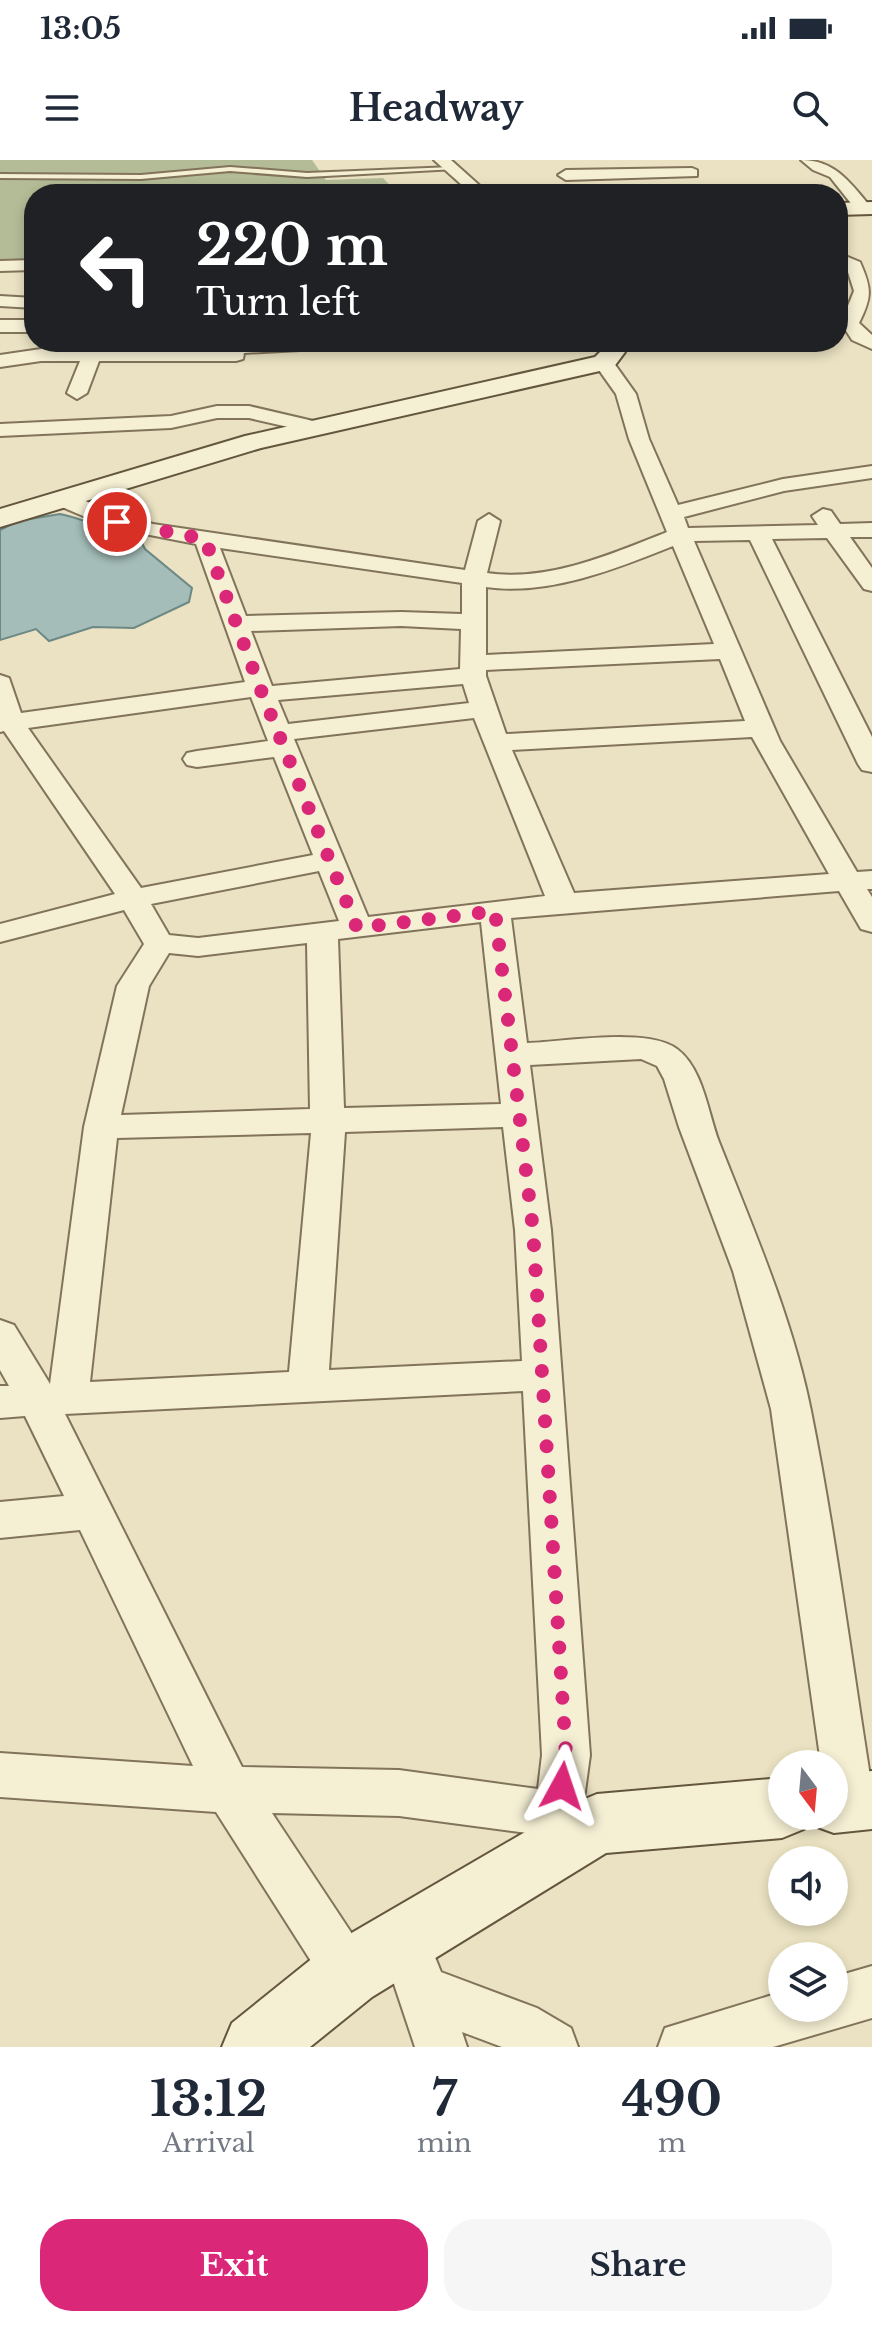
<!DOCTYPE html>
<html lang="en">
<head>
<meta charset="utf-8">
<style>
  :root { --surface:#fff; --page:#f6f6f7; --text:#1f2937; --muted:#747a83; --accent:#db2777 }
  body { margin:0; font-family:"Libre Baskerville",serif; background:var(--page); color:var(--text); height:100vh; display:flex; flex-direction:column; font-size:30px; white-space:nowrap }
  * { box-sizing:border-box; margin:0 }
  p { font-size:26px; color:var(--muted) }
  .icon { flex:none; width:44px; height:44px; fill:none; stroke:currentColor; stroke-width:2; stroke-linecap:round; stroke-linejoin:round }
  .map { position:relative; height:1887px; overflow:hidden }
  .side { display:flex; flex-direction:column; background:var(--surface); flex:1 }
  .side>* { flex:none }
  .banner { position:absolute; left:24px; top:24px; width:824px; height:168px; border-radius:32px; box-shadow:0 4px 12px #0003; background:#202124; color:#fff; overflow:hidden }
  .needle { width:52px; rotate:164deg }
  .buttons { position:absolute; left:768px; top:1590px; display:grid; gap:16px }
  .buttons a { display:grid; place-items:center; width:80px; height:80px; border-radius:50%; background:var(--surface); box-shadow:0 4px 12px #0003; font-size:40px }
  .pin { position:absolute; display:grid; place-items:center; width:68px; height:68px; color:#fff; margin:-34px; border:4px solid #fff; border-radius:50%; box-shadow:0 2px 8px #0007 }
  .me { position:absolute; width:88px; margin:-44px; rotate:5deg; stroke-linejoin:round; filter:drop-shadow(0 0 6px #0008) }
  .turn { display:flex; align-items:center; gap:28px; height:168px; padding:0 40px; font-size:36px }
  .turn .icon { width:104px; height:104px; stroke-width:2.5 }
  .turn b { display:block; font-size:56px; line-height:68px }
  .eta { display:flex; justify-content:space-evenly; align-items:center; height:136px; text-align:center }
  .eta b { font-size:48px; font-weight:700; line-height:56px }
  .primary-button { display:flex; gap:16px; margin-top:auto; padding:16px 40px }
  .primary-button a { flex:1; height:92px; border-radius:32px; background:var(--accent); color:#fff; font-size:32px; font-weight:700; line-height:92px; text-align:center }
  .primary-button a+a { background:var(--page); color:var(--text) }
  .status { display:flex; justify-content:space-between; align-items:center; height:56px; padding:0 40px; background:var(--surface); direction:ltr }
  .status svg { height:22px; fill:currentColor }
  header { display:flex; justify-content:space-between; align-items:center; height:104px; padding:0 40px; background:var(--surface); font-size:36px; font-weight:700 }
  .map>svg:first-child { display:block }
  .cemetery { fill:#b3bc96 }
  .water { fill:#a4bdb8; stroke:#6c8985; stroke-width:2 }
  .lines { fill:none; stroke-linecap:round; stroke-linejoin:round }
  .lane-casing { stroke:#82735b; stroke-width:4 }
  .street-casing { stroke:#82735b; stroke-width:4 }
  .secondary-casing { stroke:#63553e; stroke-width:4 }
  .lane { fill:#f5efd4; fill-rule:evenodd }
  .street { fill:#f5efd4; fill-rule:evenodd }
  .secondary { fill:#f5efd4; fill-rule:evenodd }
  .route { stroke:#db2777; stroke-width:14; stroke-dasharray:0 25.2 }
</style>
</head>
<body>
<div class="status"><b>13:05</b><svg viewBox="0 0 49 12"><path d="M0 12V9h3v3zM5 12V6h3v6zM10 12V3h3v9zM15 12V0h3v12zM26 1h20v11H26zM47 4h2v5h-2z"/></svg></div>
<header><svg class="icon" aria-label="menu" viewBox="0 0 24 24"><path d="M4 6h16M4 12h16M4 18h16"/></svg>Headway<svg class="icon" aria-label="search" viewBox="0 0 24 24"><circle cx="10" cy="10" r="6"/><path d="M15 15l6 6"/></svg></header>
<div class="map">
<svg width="872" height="1887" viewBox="0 0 872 1887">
  <rect width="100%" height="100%" fill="#eae2c2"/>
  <!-- cemetery -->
  <polygon class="cemetery" points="0,0 312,0 326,20 383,18 398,34 34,34 34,101 0,103"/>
  <!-- water -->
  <path class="water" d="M 60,354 C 89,360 113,373 141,381 L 145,389 L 192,428 L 189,442 L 134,468 L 93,467 L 49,481 L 36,469 L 0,480 L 0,370 L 18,361 Z"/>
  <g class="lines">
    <defs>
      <polygon id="lane" points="230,7 307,13 452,7 456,9 307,17 230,11 141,19 0,18 0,14 141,15"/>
      <g id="street">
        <polygon points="434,0 451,0 489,34 472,34"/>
        <path d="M 801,0 C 834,0 849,21 869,45 L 869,51 L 857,51 L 830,17 L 813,10 Z"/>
        <polygon points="692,8 697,10 697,16 566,20 558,15 566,10"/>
        <path d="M 838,93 L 860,102 C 872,129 872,137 859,163 L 872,175 L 872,189 L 852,180 L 841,163 L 854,131 L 847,109 L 838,105 Z"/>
        <polygon points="34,100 34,110 0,111 0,101"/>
        <polygon points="0,136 34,138 34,148 0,146"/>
        <rect x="0" y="160" width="34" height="12"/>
        <path d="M 88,182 L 106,182 L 104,189 L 202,189 C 213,175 323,182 347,182 L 338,188 L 244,193 L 243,199 L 236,201 L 99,201 L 87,233 L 77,239 L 67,233 L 80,201 L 41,201 L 0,207 L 0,195 L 41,189 L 85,189 Z"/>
        <path d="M 604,197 L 611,199 L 636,234 L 649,279 L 678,345 L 783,319 L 872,306 L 872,318 L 784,331 L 684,357 L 688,368 L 818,365 L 812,356 L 823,349 L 831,351 L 840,364 L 872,363 L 872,377 L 850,377 L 872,408 L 872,431 L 864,429 L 827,378 L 772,379 L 872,577 L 872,612 L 862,610 L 858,604 L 750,380 L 694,381 L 780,581 L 857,712 L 872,711 L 872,729 L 867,729 L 872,737 L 872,772 L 861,769 L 839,731 L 511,758 L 527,883 C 564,882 648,867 677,889 C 703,908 708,953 719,982 C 753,1068 793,1160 811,1251 C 836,1376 852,1504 872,1629 L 872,1647 L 867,1658 L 850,1665 L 832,1656 L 834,1604 L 821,1604 L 771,1249 L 733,1111 L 679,967 L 664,919 L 657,906 L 641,899 L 530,905 L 551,1070 L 590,1595 L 584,1639 L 598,1645 L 605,1661 L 598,1677 L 581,1684 L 535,1674 L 399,1656 L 272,1653 L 366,1795 L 374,1813 L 366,1831 L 348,1839 L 330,1831 L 216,1652 L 0,1637 L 0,1593 L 193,1606 L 80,1370 L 0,1378 L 0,1342 L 64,1336 L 25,1256 L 0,1258 L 0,1226 L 9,1226 L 0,1210 L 0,1160 L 14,1165 L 50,1224 L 84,967 L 117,826 L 144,784 L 124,750 L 0,782 L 0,764 L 115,734 L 4,571 L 0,572 L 0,515 L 9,518 L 21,553 L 245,522 L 196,384 L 109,367 L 55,344 L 52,339 L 63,332 L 125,357 L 153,364 L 465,410 L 478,361 L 489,354 L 500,361 L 487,413 C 548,422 612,394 667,372 L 629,279 L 616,234 L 594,203 ZM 673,386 L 714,484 L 486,495 L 486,427 C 548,436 616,409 673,386 ZM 220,388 L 462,423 L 462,454 L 401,452 L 246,456 ZM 401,466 L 461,469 L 460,509 L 272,526 L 251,471 ZM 720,499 L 745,561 L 506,574 L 486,516 L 486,510 ZM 463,524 L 469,543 L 288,564 L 278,540 ZM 251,537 L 268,581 L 197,591 L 187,593 L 183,599 L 187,605 L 197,607 L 274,597 L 313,695 L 141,728 L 28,568 ZM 474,558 L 545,736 L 368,757 L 294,579 ZM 752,577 L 829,714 L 574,733 L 512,590 ZM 319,711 L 339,761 L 198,778 L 169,775 L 151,744 ZM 481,762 L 501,944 L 344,948 L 338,779 ZM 307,783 L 310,949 L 121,955 L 149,826 L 169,793 L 198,796 ZM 503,967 L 515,1070 L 522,1201 L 329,1210 L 345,972 ZM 311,973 L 289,1212 L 90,1222 L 117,978 ZM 523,1231 L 542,1595 L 538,1629 L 399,1610 L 242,1607 L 65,1254 Z"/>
        <polygon points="217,246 249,246 326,264 329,268 319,274 249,258 217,258 171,268 0,276 0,264 171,256"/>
        <polygon points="417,1789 435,1797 441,1812 537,1848 571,1868 578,1887 502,1887 462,1872 467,1887 415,1887 391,1815 399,1797"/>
        <polygon points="872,1806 872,1858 773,1887 658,1887 665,1868 782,1832 782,1848 834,1848 834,1817"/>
      </g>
      <g id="secondary">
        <polygon points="872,42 872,54 838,55 838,43"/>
        <polygon points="598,182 622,182 625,192 613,208 261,288 0,367 0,349 245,276 595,197 601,191"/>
        <polygon points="872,1611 872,1669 834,1673 812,1665 809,1658 804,1669 782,1678 606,1693 372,1837 310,1887 222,1887 232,1863 324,1789 575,1643 597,1634 782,1618 782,1656 834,1656 834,1615"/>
      </g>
    </defs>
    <!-- lane casing -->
    <use href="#lane" class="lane-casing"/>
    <!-- street casing -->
    <use href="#street" class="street-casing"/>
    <!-- secondary casing -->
    <use href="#secondary" class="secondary-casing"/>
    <!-- lane -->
    <use href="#lane" class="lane"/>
    <!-- street -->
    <use href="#street" class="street"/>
    <!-- secondary -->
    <use href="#secondary" class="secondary"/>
  </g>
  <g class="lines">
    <!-- route -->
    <polyline class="route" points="117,362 205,379 260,528 357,768 495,751 533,1070 566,1595 562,1626"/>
  </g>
</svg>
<div class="buttons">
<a><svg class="needle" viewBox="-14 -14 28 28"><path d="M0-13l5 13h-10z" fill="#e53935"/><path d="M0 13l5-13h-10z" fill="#747a83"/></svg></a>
<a><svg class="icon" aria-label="sound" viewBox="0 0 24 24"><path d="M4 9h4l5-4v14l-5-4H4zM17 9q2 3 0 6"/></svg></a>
<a><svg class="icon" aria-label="layers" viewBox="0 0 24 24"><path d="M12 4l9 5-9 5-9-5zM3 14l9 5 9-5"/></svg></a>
</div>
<div class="pin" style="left:117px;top:362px;background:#d93025"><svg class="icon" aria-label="arrive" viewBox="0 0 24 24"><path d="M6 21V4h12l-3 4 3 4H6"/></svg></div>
<svg class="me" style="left:562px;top:1626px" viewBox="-20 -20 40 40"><path d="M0-17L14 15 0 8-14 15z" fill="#db2777" stroke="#fff" stroke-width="4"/></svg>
<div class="banner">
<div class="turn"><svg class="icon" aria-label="left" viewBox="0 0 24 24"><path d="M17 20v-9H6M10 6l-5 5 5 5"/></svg><div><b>220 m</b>Turn left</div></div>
</div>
</div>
<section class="side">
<div class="eta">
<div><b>13:12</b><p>Arrival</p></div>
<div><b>7</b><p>min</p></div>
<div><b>490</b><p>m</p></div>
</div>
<div class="primary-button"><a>Exit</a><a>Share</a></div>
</section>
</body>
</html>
